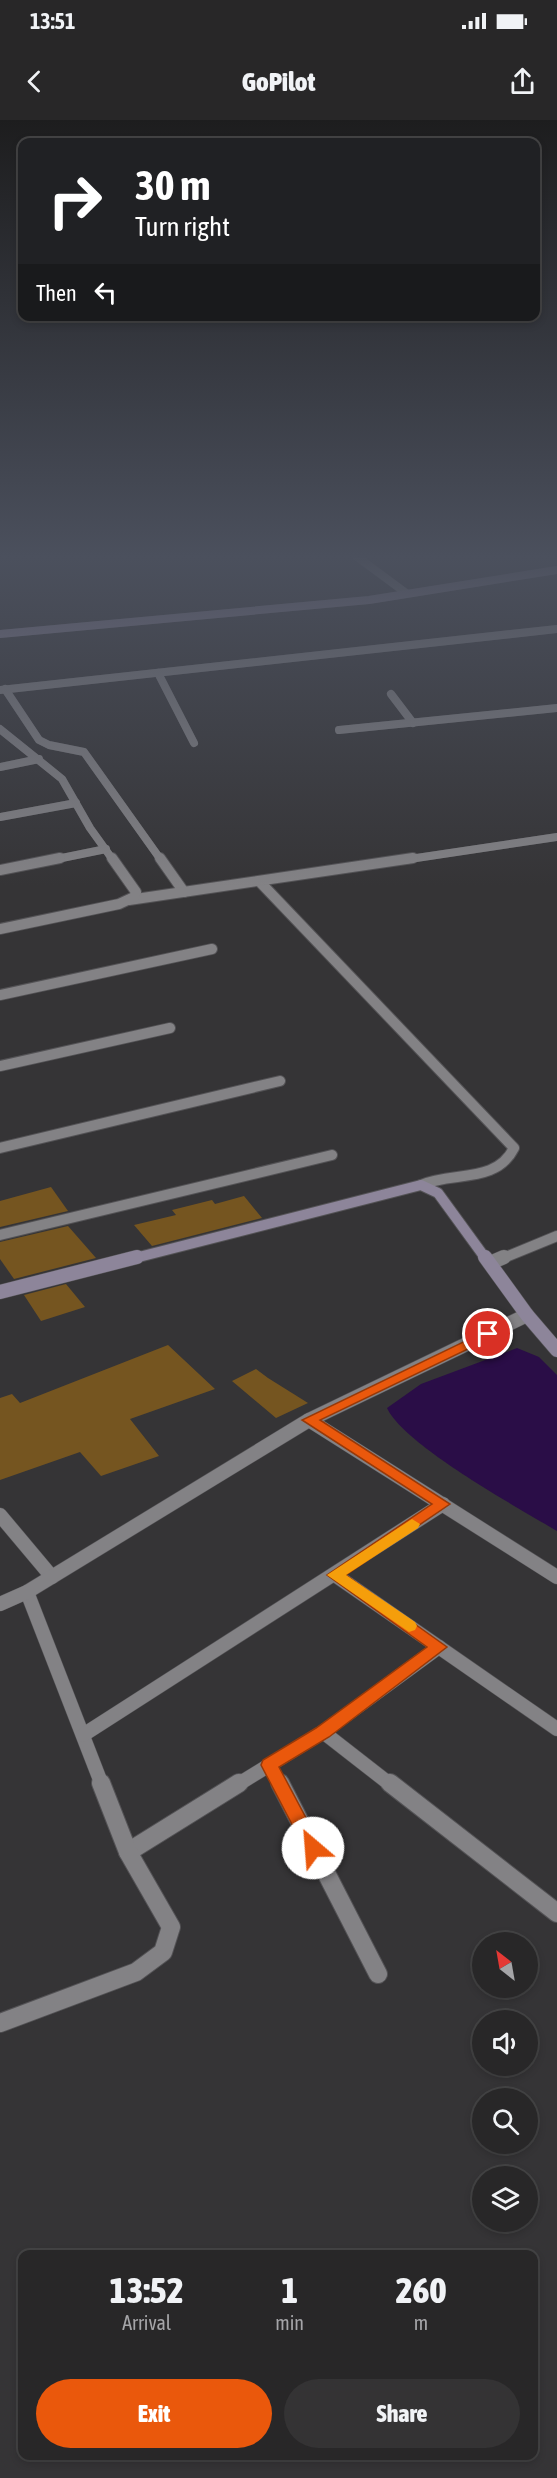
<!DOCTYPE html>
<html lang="en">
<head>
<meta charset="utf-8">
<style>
  :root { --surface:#282728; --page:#343334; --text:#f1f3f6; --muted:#a5a5a8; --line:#444445; --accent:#ea580c }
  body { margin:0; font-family:"Asap Condensed",sans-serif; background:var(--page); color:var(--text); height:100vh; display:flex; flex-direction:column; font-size:22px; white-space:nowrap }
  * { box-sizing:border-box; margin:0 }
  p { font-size:20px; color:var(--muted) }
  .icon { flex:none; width:33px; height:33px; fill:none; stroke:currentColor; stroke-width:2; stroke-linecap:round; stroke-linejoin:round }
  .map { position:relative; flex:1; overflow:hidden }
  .details { position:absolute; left:18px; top:2130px; width:520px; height:210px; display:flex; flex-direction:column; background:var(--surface); border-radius:12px; box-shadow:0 3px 9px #0003,0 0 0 2px var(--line) }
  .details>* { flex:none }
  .hud { position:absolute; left:18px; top:18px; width:522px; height:183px; border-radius:12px; box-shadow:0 3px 9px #0003,0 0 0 2px var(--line); background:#202124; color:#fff; overflow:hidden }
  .needle { width:39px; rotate:329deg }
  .tools { position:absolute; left:472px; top:1812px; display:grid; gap:12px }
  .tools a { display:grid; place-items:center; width:66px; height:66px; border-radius:50%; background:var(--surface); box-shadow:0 3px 9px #0003,0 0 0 2px var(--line); font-size:30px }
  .pin { position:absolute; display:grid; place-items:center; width:51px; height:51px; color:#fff; margin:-26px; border:3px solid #fff; border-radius:50%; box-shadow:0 2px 6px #0007 }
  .me { position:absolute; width:66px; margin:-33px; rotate:333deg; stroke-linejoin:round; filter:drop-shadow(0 0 4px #0008) }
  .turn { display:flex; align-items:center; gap:21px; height:126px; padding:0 18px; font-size:27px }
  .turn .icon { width:78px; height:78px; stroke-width:2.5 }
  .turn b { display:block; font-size:42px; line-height:51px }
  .then { display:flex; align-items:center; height:57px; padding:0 18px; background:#0003; gap:12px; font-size:22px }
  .eta { display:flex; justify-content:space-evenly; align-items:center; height:102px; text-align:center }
  .eta b { font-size:36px; font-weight:800; line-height:42px }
  .primary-button { display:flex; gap:12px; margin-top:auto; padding:12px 18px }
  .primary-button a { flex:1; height:69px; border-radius:36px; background:var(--accent); color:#fff; font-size:24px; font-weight:800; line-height:69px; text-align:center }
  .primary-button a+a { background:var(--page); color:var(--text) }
  .status { display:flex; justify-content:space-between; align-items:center; height:42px; padding:0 30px; background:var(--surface); direction:ltr }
  .status svg { height:16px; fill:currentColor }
  header { display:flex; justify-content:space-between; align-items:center; height:78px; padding:0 18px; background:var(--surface); font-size:27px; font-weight:800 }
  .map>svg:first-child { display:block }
  .water { fill:#2a0d47 }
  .building { fill:#755520 }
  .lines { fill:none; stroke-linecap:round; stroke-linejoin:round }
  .lane-far1-casing { stroke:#535255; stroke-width:8 }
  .lane-casing { stroke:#535255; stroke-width:15 }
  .street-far3-casing { stroke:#535255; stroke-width:8 }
  .street-far2-casing { stroke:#535255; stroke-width:12 }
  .street-far1-casing { stroke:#535255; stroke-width:15 }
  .street-casing { stroke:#535255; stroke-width:20 }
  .secondary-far2-casing { stroke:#535255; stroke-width:8 }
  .secondary-far1-casing { stroke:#535255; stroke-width:12 }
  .secondary-casing { stroke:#535255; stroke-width:15 }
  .lane-far1 { stroke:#838285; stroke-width:8 }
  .lane { stroke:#838285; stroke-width:14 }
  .street-far3 { stroke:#838285; stroke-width:8 }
  .street-far2 { stroke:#838285; stroke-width:10 }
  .street-far1 { stroke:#838285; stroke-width:14 }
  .street { stroke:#838285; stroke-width:18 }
  .secondary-far2 { stroke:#8d859a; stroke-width:8 }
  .secondary-far1 { stroke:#8d859a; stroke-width:10 }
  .secondary { stroke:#8d859a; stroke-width:14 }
  .route { fill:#ea580c; stroke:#983908; stroke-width:1.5 }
  .slow { fill:#f59e0b }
</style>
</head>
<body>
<div class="status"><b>13:51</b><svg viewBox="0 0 49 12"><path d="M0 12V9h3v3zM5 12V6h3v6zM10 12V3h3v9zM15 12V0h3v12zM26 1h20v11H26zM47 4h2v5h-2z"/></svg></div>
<header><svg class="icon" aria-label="back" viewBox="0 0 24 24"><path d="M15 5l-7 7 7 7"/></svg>GoPilot<svg class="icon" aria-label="share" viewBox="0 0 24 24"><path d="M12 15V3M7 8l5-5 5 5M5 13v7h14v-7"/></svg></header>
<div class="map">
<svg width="557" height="2358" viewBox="0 0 557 2358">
  <rect width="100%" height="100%" fill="#353436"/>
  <!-- water -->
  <path class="water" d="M 517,1228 L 539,1237 L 557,1255 L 557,1411 C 517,1387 404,1325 387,1288 L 421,1264 Z"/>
  <!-- building -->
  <g class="building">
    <polygon points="51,1067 68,1091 0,1107 0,1081"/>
    <polygon points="244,1076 262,1098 152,1126 134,1105 176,1095 172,1090 212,1080 215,1084"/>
    <polygon points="68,1106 96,1138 14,1159 0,1139 0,1122"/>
    <polygon points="66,1164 85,1187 41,1201 24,1175"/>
    <polygon points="168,1225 215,1269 130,1299 159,1336 101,1356 80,1332 0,1360 0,1278 12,1274 20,1283"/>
    <polygon points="256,1249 268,1258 308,1283 276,1298 232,1261"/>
  </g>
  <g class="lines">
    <defs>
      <g id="lane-far1">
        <polyline points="0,570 557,509"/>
        <polyline points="339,610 557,588"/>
      </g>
      <polyline id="lane" points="0,1395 52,1457"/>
      <g id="street-far3">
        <polyline points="356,436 406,473"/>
        <polyline points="158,553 194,623"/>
        <polyline points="5,569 39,620 49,625 84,632 161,740"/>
        <polyline points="391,574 413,603"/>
        <polyline points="0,609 62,659 90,708 113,740"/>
        <polyline points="0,647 39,639"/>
        <polyline points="0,697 76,683"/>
        <polyline points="52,740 106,729"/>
        <polyline points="403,740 557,717"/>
      </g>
      <g id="street-far2">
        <polyline points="160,738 184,772"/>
        <polyline points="0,750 60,738"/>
        <path d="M 260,762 L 514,1028 C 496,1064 453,1051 421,1065"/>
        <polyline points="129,780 413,738"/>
        <polyline points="0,809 119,784 134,777 136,772 112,738"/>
        <polyline points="0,875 212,829"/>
        <polyline points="0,946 170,908"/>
        <polyline points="0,1028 280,961"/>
        <polyline points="0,1115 332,1035"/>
        <polyline points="501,1139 557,1116"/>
      </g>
      <g id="street-far1">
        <polyline points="490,1143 504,1137"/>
        <polyline points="309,1300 557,1457"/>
        <polyline points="335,1455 557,1609"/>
        <polyline points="27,1472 102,1665"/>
        <polyline points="0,1484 27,1472 309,1300 527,1195"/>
        <polyline points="323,1612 391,1665"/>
        <polyline points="83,1615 443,1384"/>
        <polyline points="270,1645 280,1665"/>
        <polyline points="237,1665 323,1612 439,1527"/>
      </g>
      <g id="street">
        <polyline points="280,1663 378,1854"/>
        <polyline points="390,1663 557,1793"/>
        <polyline points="128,1732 239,1663"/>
        <polyline points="0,1903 136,1852 163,1832 171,1807 128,1732 101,1663"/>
      </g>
      <polyline id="secondary-far2" points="0,514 369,480 557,450"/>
      <polyline id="secondary-far1" points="131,1139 421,1065 438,1073 486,1139"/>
      <g id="secondary">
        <polyline points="485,1137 527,1195 557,1230"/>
        <polyline points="0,1172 137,1137"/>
      </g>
    </defs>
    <!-- lane-far1 casing -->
    <use href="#lane-far1" class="lane-far1-casing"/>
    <!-- lane casing -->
    <use href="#lane" class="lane-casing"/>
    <!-- street-far3 casing -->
    <use href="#street-far3" class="street-far3-casing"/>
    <!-- street-far2 casing -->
    <use href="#street-far2" class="street-far2-casing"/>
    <!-- street-far1 casing -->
    <use href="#street-far1" class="street-far1-casing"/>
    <!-- street casing -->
    <use href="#street" class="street-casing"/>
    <!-- secondary-far2 casing -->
    <use href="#secondary-far2" class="secondary-far2-casing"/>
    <!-- secondary-far1 casing -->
    <use href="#secondary-far1" class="secondary-far1-casing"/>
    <!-- secondary casing -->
    <use href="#secondary" class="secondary-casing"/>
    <!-- lane-far1 -->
    <use href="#lane-far1" class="lane-far1"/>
    <!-- lane -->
    <use href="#lane" class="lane"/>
    <!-- street-far3 -->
    <use href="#street-far3" class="street-far3"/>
    <!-- street-far2 -->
    <use href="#street-far2" class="street-far2"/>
    <!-- street-far1 -->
    <use href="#street-far1" class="street-far1"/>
    <!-- street -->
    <use href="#street" class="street"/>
    <!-- secondary-far2 -->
    <use href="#secondary-far2" class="secondary-far2"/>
    <!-- secondary-far1 -->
    <use href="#secondary-far1" class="secondary-far1"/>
    <!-- secondary -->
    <use href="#secondary" class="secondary"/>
  </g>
  <!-- sky -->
  <linearGradient id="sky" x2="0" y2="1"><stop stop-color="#1d1d1e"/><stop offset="0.57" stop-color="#4b505d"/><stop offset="1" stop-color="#4b505d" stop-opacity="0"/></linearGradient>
  <rect width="557" height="766" fill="url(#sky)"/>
  <!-- route -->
  <polygon class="route" points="488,1210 495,1214 493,1217 320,1300 450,1384 346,1455 447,1527 329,1617 279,1647 322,1728 319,1733 307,1733 261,1645 263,1640 316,1608 427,1527 327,1455 432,1384 302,1300"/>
  <!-- slow -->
  <polygon class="slow" points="412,1399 420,1404 418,1408 346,1455 415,1502 417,1506 415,1510 409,1512 327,1455"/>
</svg>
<div class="tools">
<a><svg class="needle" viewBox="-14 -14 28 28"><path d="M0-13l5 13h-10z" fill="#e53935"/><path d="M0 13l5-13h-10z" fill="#a5a5a8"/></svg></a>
<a><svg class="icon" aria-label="sound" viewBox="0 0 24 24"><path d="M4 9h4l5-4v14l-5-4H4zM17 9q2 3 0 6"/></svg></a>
<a><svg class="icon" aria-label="search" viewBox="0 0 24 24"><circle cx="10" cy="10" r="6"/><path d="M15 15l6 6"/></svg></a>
<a><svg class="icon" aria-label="layers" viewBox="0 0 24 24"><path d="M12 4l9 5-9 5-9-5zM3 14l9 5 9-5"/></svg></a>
</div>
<div class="pin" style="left:488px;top:1214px;background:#d93025"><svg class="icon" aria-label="arrive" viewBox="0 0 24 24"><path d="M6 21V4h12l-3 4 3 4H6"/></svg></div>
<svg class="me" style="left:313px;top:1728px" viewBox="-20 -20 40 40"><circle r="19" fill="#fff"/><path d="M0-13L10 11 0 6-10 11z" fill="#ea580c"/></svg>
<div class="hud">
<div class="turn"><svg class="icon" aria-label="right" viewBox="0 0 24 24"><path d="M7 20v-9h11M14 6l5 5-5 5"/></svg><div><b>30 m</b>Turn right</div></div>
<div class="then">Then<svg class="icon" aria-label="left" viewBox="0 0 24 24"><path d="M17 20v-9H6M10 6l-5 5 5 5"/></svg></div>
</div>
<section class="details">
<div class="eta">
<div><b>13:52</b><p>Arrival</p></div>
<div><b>1</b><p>min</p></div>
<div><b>260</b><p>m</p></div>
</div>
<div class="primary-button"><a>Exit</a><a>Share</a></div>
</section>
</div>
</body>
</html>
